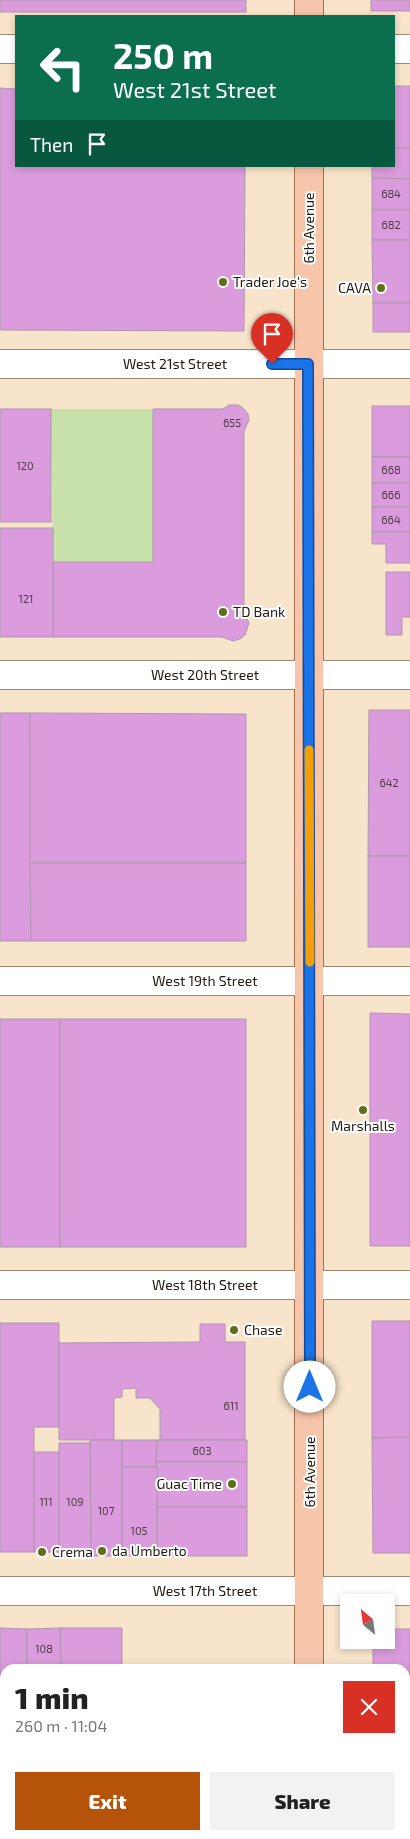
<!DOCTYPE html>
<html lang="en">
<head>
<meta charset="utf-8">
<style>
  :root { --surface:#fff; --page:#f2f2f2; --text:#222; --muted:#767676; --accent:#b45309 }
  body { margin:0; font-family:"Exo 2",sans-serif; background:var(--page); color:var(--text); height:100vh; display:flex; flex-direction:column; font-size:19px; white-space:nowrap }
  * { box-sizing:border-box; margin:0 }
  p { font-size:16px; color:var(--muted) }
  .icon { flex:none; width:28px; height:28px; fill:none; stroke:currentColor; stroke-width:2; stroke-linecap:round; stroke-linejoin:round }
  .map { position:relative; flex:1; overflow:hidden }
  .sheet { position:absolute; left:0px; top:1664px; width:410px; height:176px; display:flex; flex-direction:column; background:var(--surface); border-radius:15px 15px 0 0; box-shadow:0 2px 8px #0003 }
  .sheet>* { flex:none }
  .banner { position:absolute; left:15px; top:15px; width:380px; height:152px; border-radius:0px; box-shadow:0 2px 8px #0003; background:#0b6e4f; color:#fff; overflow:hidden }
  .needle { width:32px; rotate:331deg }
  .buttons { position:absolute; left:340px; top:1594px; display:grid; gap:10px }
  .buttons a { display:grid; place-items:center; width:55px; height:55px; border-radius:0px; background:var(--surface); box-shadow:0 2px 8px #0003; font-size:25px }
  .pin { position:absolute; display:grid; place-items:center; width:42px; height:42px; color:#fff; margin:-51px -21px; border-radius:50% 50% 50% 0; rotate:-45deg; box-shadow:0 0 5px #0007 }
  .pin .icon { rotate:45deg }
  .me { position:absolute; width:55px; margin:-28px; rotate:0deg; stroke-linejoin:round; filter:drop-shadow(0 0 4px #0008) }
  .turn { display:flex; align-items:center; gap:18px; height:105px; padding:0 15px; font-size:22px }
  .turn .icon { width:65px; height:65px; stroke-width:2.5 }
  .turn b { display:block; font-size:35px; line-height:42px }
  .then { display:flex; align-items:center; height:48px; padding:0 15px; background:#0003; gap:10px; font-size:19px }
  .round { display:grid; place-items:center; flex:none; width:52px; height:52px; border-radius:0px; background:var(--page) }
  .headline { display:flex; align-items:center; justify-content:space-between; height:85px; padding:0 15px }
  h1 { font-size:30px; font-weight:800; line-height:38px }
  .action { display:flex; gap:10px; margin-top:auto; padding:10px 15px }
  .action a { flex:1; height:58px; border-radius:0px; background:var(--accent); color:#fff; font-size:20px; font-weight:800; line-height:58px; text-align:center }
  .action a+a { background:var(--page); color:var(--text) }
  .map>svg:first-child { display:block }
  .green { fill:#c8e1ab }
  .building { fill:#db9cdd; stroke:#ad97ad }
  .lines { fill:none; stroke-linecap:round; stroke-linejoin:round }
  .minor-casing { stroke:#9c8971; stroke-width:30 }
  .major-casing { stroke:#a86f4f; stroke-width:30 }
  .minor { stroke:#fff; stroke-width:28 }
  .major { stroke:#f7c5aa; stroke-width:28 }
  .route-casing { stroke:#114b97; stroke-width:12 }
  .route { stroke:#1a73e8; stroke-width:9 }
  .slow { stroke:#f59e0b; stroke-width:9 }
  .poi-dot { fill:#616e18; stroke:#fff; stroke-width:2 }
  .labels { text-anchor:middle; stroke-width:4; stroke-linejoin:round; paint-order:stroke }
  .number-label { font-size:11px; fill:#4f3a43 }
  .street-label { font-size:14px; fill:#201910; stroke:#fff }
  .poi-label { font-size:14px; fill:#201910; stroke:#fff; text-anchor:start }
</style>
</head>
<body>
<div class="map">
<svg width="410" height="1839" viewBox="0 0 410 1839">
  <rect width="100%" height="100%" fill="#f8e4ca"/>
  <!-- green -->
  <polygon class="green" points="51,409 153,409 153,562 53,562"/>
  <!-- building -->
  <g class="building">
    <rect x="0" y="0" width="246" height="12"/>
    <rect x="371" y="0" width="39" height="11"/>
    <rect x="394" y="86" width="16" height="62"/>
    <polygon points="0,88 16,89 16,166 245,166 244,331 0,330"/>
    <polygon points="394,148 410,148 410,179 372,178 372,166 394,166"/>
    <polygon points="372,178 410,179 410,210 372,210"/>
    <rect x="372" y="210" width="38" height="30"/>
    <polygon points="372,240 410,240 410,303 373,303"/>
    <rect x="373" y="303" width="37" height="29"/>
    <polygon points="229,405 238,405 243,408 248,414 249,420 244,431 244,612 249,623 245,635 240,639 233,641 222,637 53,637 53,562 153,562 153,409 223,409"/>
    <rect x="372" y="406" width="38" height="51"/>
    <rect x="0" y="409" width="51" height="113"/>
    <rect x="372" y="457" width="38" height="26"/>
    <rect x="372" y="483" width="38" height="24"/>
    <rect x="372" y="507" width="38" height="25"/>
    <rect x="0" y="528" width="53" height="109"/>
    <polygon points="372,532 410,532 410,563 386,563 386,544 372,544"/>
    <polygon points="386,572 410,572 410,617 402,617 402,635 386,635"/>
    <polygon points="369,710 410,710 410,856 368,856"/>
    <polygon points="0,713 30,713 31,941 0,941"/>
    <polygon points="30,713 246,714 246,863 30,863"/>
    <rect x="368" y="856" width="42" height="91"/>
    <polygon points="30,863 246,863 246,941 31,941"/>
    <polygon points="370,1013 410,1014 410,1246 370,1246"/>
    <rect x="0" y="1019" width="60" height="228"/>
    <rect x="60" y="1019" width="186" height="228"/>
    <polygon points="372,1321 410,1321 410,1437 372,1438"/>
    <polygon points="0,1323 59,1323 59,1427 34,1427 34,1552 0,1552"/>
    <polygon points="200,1324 225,1324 225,1342 245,1342 245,1440 160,1440 160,1409 150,1398 136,1398 136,1388 122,1389 122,1397 114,1398 114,1440 59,1440 59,1343 200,1342"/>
    <polygon points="410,1437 410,1553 373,1553 372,1438"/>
    <polygon points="90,1440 122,1440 122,1556 91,1556"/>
    <rect x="122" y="1440" width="35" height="27"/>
    <polygon points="157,1440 247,1440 247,1462 156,1462"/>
    <polygon points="59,1443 90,1443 91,1556 59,1556"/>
    <rect x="34" y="1452" width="25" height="100"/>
    <polygon points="156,1462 247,1462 247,1507 157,1507"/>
    <rect x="122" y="1467" width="35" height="89"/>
    <rect x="157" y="1507" width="90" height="49"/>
    <polygon points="0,1628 27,1629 27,1669 5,1669 5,1727 0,1727"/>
    <polygon points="60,1628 61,1669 27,1669 27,1629"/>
    <polygon points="60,1628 122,1628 122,1669 61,1669"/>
    <polygon points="386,1629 410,1629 410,1797 405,1797 405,1669 373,1669 373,1640 386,1640"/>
    <rect x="0" y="1760" width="5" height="32"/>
    <rect x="405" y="1797" width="5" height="22"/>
    <polygon points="405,1819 410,1819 410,1839 369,1839 369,1835 405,1835"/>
    <polygon points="0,1824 5,1824 5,1835 47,1835 47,1839 0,1839"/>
    <polygon points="72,1835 122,1835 122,1839 71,1839"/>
    <rect x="122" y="1835" width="32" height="4"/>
    <rect x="154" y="1835" width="93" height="4"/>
  </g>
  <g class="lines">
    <defs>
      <g id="minor">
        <polyline points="0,49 16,49"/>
        <polyline points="394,49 410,49"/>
        <path id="s1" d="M 0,364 L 410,364"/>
        <path id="s2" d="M 0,675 L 410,675"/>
        <path id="s3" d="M 0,981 L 410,981"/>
        <path id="s4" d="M 0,1285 L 410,1285"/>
        <path id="s5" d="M 0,1591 L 410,1591"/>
      </g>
      <g id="major">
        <polyline points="309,0 309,16"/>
        <polyline points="309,166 309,1669"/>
        <polyline points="309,1839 309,1835"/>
      </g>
    </defs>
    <!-- minor casing -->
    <use href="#minor" class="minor-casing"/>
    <!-- major casing -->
    <use href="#major" class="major-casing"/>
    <!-- minor -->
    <use href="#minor" class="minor"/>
    <!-- major -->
    <use href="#major" class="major"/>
  </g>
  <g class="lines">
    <defs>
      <polyline id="route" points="272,364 308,364 310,1387"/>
    </defs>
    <!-- route casing -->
    <use href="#route" class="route-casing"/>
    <!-- route -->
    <use href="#route" class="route"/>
    <!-- slow -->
    <polyline class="slow" points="309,750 310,962"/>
  </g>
  <!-- markers -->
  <g class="poi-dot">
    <circle cx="223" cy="282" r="5"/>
    <circle cx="381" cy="288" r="5"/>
    <circle cx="223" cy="612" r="5"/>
    <circle cx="363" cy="1110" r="5"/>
    <circle cx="234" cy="1330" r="5"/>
    <circle cx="232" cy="1484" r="5"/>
    <circle cx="102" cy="1551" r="5"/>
    <circle cx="42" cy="1552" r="5"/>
  </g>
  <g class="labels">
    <!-- number labels -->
    <g class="number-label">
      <text x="391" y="198">684</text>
      <text x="391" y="229">682</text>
      <text x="232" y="427">655</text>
      <text x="25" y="470">120</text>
      <text x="391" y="474">668</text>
      <text x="391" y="499">666</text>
      <text x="391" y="524">664</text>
      <text x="26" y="603">121</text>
      <text x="389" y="787">642</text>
      <text x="231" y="1410">611</text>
      <text x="202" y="1455">603</text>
      <text x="46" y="1506">111</text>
      <text x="75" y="1506">109</text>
      <text x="106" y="1515">107</text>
      <text x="139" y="1535">105</text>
      <text x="44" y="1653">108</text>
    </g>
    <!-- street labels -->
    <g class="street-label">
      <text transform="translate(309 228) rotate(-90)" y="5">6th Avenue</text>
      <text dy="5" stroke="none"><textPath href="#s1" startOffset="175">West 21st Street</textPath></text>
      <text dy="5" stroke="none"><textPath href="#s2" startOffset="205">West 20th Street</textPath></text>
      <text dy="5" stroke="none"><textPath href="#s3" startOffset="205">West 19th Street</textPath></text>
      <text dy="5" stroke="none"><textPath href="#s4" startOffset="205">West 18th Street</textPath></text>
      <text transform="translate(310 1472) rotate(-90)" y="5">6th Avenue</text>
      <text dy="5" stroke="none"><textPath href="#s5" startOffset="205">West 17th Street</textPath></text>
    </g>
    <!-- poi labels -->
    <g class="poi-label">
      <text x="233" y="287">Trader Joe's</text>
      <text x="371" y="293" text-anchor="end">CAVA</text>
      <text x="233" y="617">TD Bank</text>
      <text x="363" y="1131" text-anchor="middle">Marshalls</text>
      <text x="244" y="1335">Chase</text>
      <text x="222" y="1489" text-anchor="end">Guac Time</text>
      <text x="112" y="1556">da Umberto</text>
      <text x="52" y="1557">Crema</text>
    </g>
  </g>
</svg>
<div class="buttons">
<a><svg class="needle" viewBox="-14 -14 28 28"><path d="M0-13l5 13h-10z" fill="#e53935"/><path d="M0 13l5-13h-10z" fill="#767676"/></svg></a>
</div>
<div class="pin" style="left:272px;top:364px;background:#d93025"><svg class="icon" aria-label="arrive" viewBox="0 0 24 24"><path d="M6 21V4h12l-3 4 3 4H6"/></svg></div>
<svg class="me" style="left:310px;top:1387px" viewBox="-20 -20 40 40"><circle r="19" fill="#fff"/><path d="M0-13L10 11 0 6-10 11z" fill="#1a73e8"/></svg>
<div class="banner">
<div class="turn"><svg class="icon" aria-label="left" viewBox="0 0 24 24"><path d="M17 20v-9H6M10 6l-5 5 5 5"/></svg><div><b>250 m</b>West 21st Street</div></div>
<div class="then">Then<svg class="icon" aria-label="arrive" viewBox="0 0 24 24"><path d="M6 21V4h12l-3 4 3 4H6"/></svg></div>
</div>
<section class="sheet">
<div class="headline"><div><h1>1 min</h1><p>260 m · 11:04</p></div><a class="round" style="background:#d93025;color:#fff"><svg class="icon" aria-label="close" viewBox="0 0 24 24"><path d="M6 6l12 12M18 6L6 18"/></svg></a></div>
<div class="action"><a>Exit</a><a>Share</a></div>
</section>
</div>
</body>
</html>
